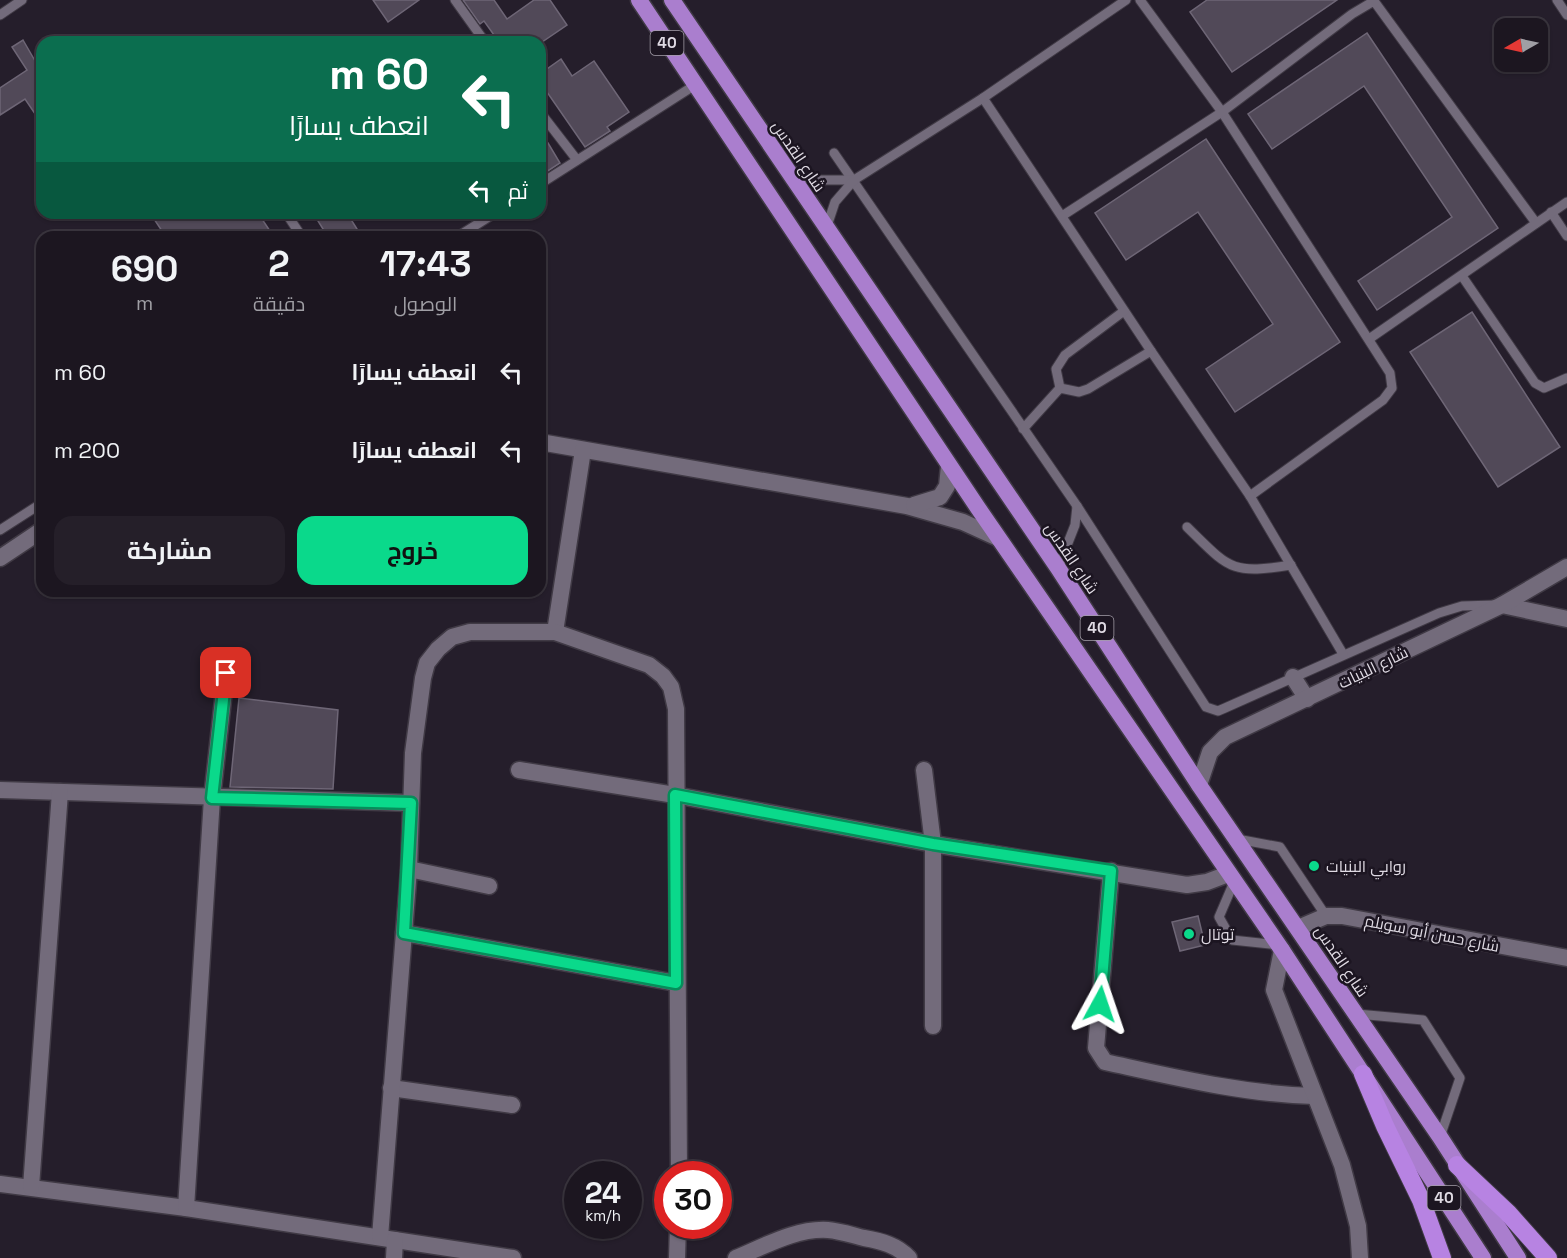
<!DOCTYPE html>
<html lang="ar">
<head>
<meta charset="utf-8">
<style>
  :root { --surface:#1c1620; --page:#251f29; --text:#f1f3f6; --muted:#a09fa5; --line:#3a353e; --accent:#0ad98b }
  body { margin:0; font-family:"Space Grotesk",Cairo,sans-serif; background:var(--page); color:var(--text); direction:rtl; height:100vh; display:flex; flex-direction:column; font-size:22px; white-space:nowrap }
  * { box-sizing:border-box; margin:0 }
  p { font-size:20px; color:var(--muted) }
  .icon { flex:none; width:33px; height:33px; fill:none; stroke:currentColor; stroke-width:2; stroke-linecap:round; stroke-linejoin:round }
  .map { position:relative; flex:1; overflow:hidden; direction:ltr }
  .side { position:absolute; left:36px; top:231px; width:510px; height:366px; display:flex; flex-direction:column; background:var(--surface); border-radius:18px; box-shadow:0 2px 4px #0004,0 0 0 2px var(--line); direction:rtl }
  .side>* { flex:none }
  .top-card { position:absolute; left:36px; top:36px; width:510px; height:183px; border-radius:18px; box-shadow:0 2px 4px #0004,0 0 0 2px var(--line); direction:rtl; background:#0b6e4f; color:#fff; overflow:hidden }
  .needle { width:39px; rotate:261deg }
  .tools { position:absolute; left:1494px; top:18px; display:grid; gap:12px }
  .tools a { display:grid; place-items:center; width:54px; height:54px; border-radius:12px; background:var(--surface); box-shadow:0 2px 4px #0004,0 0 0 2px var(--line); font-size:30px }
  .speed { position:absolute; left:564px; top:1161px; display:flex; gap:12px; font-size:30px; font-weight:700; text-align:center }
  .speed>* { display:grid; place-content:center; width:78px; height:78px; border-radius:50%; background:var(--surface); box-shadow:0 2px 4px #0004,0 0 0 2px var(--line); line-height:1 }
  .speed small { font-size:15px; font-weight:400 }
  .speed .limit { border:9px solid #d22; background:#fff; color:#111 }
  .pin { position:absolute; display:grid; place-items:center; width:51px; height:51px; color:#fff; margin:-26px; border-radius:12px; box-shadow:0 3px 9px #0006 }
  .me { position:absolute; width:66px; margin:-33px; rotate:5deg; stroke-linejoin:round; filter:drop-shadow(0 0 4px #0008) }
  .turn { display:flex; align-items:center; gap:21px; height:126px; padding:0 18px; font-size:27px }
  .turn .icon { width:78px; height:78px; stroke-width:2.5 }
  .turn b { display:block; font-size:42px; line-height:51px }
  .then { display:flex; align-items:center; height:57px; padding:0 18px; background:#0003; gap:12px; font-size:22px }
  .eta { display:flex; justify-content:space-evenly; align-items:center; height:102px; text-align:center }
  .eta b { font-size:36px; font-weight:700; line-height:42px }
  .action { display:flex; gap:12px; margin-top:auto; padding:12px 18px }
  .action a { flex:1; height:69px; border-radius:18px; background:var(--accent); color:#111; font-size:24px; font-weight:700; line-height:69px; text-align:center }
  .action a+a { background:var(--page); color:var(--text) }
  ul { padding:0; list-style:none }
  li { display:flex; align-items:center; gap:18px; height:78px; padding:0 18px }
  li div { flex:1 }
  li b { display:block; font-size:22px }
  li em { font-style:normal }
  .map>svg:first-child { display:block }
  .building { fill:#514958; stroke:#6e6676; stroke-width:1.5 }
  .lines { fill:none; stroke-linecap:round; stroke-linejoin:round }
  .service-casing { stroke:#403a45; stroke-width:11 }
  .minor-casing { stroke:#403a45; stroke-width:19 }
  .secondary-casing { stroke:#403a45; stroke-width:19 }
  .trunk-casing { stroke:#403a45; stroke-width:19 }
  .motorway-casing { stroke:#403a45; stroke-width:20 }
  .service { stroke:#736b7b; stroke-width:9 }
  .minor { stroke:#736b7b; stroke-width:16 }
  .secondary { stroke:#736b7b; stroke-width:16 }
  .trunk { stroke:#aa7ece; stroke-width:16 }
  .motorway { stroke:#b783e2; stroke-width:18 }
  .route-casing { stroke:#068d5a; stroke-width:15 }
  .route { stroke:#0ad98b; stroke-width:10 }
  .poi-dot { fill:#0ad98b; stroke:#1c1521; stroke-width:2 }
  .labels { text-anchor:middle; stroke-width:5; stroke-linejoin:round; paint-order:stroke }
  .shield { fill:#1c1521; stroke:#a49fa9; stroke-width:1.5 }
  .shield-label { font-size:15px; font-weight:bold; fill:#dfdae3 }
  .street-label { font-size:16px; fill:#dfdae3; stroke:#1c1521 }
  .poi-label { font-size:16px; fill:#dfdae3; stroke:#1c1521; text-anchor:start }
</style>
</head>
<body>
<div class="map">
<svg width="1567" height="1258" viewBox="0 0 1567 1258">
  <rect width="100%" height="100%" fill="#251e2b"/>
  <!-- building -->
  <g class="building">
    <polygon points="373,0 419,0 388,22"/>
    <polygon points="463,0 494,0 507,19 534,0 550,0 567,25 542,42 499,42 484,21 480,24"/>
    <polygon points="1207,0 1337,0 1232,72 1190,12"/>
    <polygon points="1367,33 1498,228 1377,310 1358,281 1452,217 1364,86 1272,149 1248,114"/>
    <polygon points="23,40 42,73 42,124 25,99 0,115 0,88 27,70 12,47"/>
    <polygon points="561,59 572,76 594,61 629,112 607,127 610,131 585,147 540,82 540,74"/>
    <polygon points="1206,139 1340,342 1235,412 1206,369 1273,324 1198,212 1126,260 1095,213"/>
    <polygon points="548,143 560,163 540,176 540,148"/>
    <polygon points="150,213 258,213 274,237 166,237"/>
    <polygon points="313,213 347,213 362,237 328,237"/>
    <polygon points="1472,312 1560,447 1498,487 1410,352"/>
    <polygon points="239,698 338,710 333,789 230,787"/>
    <polygon points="1198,916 1205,945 1180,951 1172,922"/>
  </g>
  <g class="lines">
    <defs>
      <g id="service">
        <polyline points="455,0 485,42"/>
        <polyline points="1140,0 1222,112 1390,373 1392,388 1383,400 1250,496"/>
        <polyline points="1557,0 1567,15"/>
        <polyline points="0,15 22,0"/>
        <polyline points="983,98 1151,351"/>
        <polyline points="540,112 577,160"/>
        <polyline points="834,153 1077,506 1206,707 1218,711 1225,708 1439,613 1462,606 1494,605"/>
        <polyline points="791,174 815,180 854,180"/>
        <polyline points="540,184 695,85"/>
        <polyline points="1551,212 1567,236"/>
        <polyline points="286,213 302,237"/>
        <polyline points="1062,216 1222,112 1352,14 1374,1 1536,223"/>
        <polyline points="827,226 835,202 854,180 983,98 1126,0"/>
        <polyline points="457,237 495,213"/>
        <polyline points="1462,276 1535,383 1544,388 1567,378"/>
        <polyline points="1369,339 1567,202"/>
        <polyline points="1060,388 1056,369 1065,355 1124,311"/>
        <polyline points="1023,429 1060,388 1079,392 1088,389 1151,351 1250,496 1343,654"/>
        <path d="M 1187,527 C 1229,568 1230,575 1291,565"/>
        <polyline points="0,530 42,503"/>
        <polyline points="1058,568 1075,525 1077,506"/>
        <polyline points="1237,839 1280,847 1326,916"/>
        <polyline points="1234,882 1219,917 1232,940 1279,945"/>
        <polyline points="1357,1014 1423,1020 1460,1078 1440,1137"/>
      </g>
      <g id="minor">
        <polyline points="540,442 907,506 963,522 998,538"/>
        <polyline points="914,505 940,497 947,486 949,466"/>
        <polyline points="0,558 42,530"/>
        <polyline points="1502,605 1567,619"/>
        <polyline points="555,632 583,450"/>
        <polyline points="519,770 675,795 933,844 1187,885 1207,882 1228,874"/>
        <polyline points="924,770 933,844 933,1026"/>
        <polyline points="0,790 411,803"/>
        <polyline points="409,869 489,886"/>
        <path d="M 1111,871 L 1096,1048 L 1105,1062 C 1174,1077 1243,1094 1314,1096"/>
        <polyline points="1298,928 1326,916 1342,916 1567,958"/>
        <polyline points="404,933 676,983"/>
        <polyline points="391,1088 512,1105"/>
        <polyline points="0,1184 186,1208 513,1258"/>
        <polyline points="31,1187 60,792"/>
        <polyline points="186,1208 212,798 226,673"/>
        <polyline points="380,1237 409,869 413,753 423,678 427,663 438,649 452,637 470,632 555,632 649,665 663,676 671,687 676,709 679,1174"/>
        <polyline points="394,1258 395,1240"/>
        <polyline points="677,1258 678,1226"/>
        <path d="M 736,1258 C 765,1246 796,1228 828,1230 C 840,1231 852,1235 864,1238 C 881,1241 897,1245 909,1258"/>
      </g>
      <g id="secondary">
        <polyline points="1293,677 1307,699"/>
        <polyline points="1199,785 1210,752 1225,737 1502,605 1567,567"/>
        <polyline points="1282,950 1274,990 1342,1165 1358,1226 1360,1258"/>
      </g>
      <g id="trunk">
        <polyline points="639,0 978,508 1282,950 1483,1258"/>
        <polyline points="672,0 1058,568 1199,785 1440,1137 1518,1258"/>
      </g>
      <g id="motorway">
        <polyline points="1363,1074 1385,1126 1421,1200 1442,1258"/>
        <polyline points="1457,1165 1508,1213 1548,1258"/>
      </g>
    </defs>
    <!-- service casing -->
    <use href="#service" class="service-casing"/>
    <!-- minor casing -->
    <use href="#minor" class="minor-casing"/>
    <!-- secondary casing -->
    <use href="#secondary" class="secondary-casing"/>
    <!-- trunk casing -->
    <use href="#trunk" class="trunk-casing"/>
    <!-- motorway casing -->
    <use href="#motorway" class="motorway-casing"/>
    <!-- service -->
    <use href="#service" class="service"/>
    <!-- minor -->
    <use href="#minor" class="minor"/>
    <!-- secondary -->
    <use href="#secondary" class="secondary"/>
    <!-- trunk -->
    <use href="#trunk" class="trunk"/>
    <!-- motorway -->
    <use href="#motorway" class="motorway"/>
  </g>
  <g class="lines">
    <defs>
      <polyline id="route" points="226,673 212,798 411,803 404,933 676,983 675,795 933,844 1111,871 1100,1004"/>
    </defs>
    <!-- route casing -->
    <use href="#route" class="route-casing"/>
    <!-- route -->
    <use href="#route" class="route"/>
  </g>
  <!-- markers -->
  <g class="poi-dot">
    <circle cx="1314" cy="866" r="6"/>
    <circle cx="1189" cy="934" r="6"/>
  </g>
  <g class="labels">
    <!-- shield labels -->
    <g class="shield">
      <rect x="650.5" y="31" width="33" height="24" rx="4.5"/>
      <rect x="1080.5" y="616" width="33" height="24" rx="4.5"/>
      <rect x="1427.5" y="1186" width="33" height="24" rx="4.5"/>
    </g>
    <g class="shield-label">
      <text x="667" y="48">40</text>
      <text x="1097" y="633">40</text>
      <text x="1444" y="1203">40</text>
    </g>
    <!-- street labels -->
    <g class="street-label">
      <text transform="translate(799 156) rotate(56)" y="6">شارع القدس</text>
      <text transform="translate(1072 558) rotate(56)" y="6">شارع القدس</text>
      <text transform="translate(1373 667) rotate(-26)" y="6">شارع البنيات</text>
      <text transform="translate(1432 933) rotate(11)" y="6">شارع حسن أبو سويلم</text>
      <text transform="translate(1342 961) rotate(56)" y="6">شارع القدس</text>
    </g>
    <!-- poi labels -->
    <g class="poi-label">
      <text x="1326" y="872">روابي البنيات</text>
      <text x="1201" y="940">توتال</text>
    </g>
  </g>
</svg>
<div class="tools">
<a><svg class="needle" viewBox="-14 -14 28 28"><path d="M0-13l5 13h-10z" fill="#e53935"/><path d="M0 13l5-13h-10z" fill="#a09fa5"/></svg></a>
</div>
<div class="speed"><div>24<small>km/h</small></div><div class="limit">30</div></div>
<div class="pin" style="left:226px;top:673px;background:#d93025"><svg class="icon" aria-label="arrive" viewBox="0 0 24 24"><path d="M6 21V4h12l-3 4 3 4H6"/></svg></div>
<svg class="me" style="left:1100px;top:1004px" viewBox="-20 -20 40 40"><path d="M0-17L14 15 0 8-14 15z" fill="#0ad98b" stroke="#fff" stroke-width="4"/></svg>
<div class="top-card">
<div class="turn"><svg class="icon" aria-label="left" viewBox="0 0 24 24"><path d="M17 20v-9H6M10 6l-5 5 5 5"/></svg><div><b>60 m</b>انعطف يسارًا</div></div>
<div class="then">ثم<svg class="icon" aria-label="left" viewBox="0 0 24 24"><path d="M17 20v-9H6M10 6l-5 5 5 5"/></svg></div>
</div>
<section class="side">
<div class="eta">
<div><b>17:43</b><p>الوصول</p></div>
<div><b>2</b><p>دقيقة</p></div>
<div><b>690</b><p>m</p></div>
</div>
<ul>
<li><svg class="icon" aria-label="left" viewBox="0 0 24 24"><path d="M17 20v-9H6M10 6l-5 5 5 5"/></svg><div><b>انعطف يسارًا</b></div><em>60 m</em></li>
<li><svg class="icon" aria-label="left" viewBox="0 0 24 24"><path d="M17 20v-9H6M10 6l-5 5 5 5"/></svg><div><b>انعطف يسارًا</b></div><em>200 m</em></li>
</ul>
<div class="action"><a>خروج</a><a>مشاركة</a></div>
</section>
</div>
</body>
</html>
